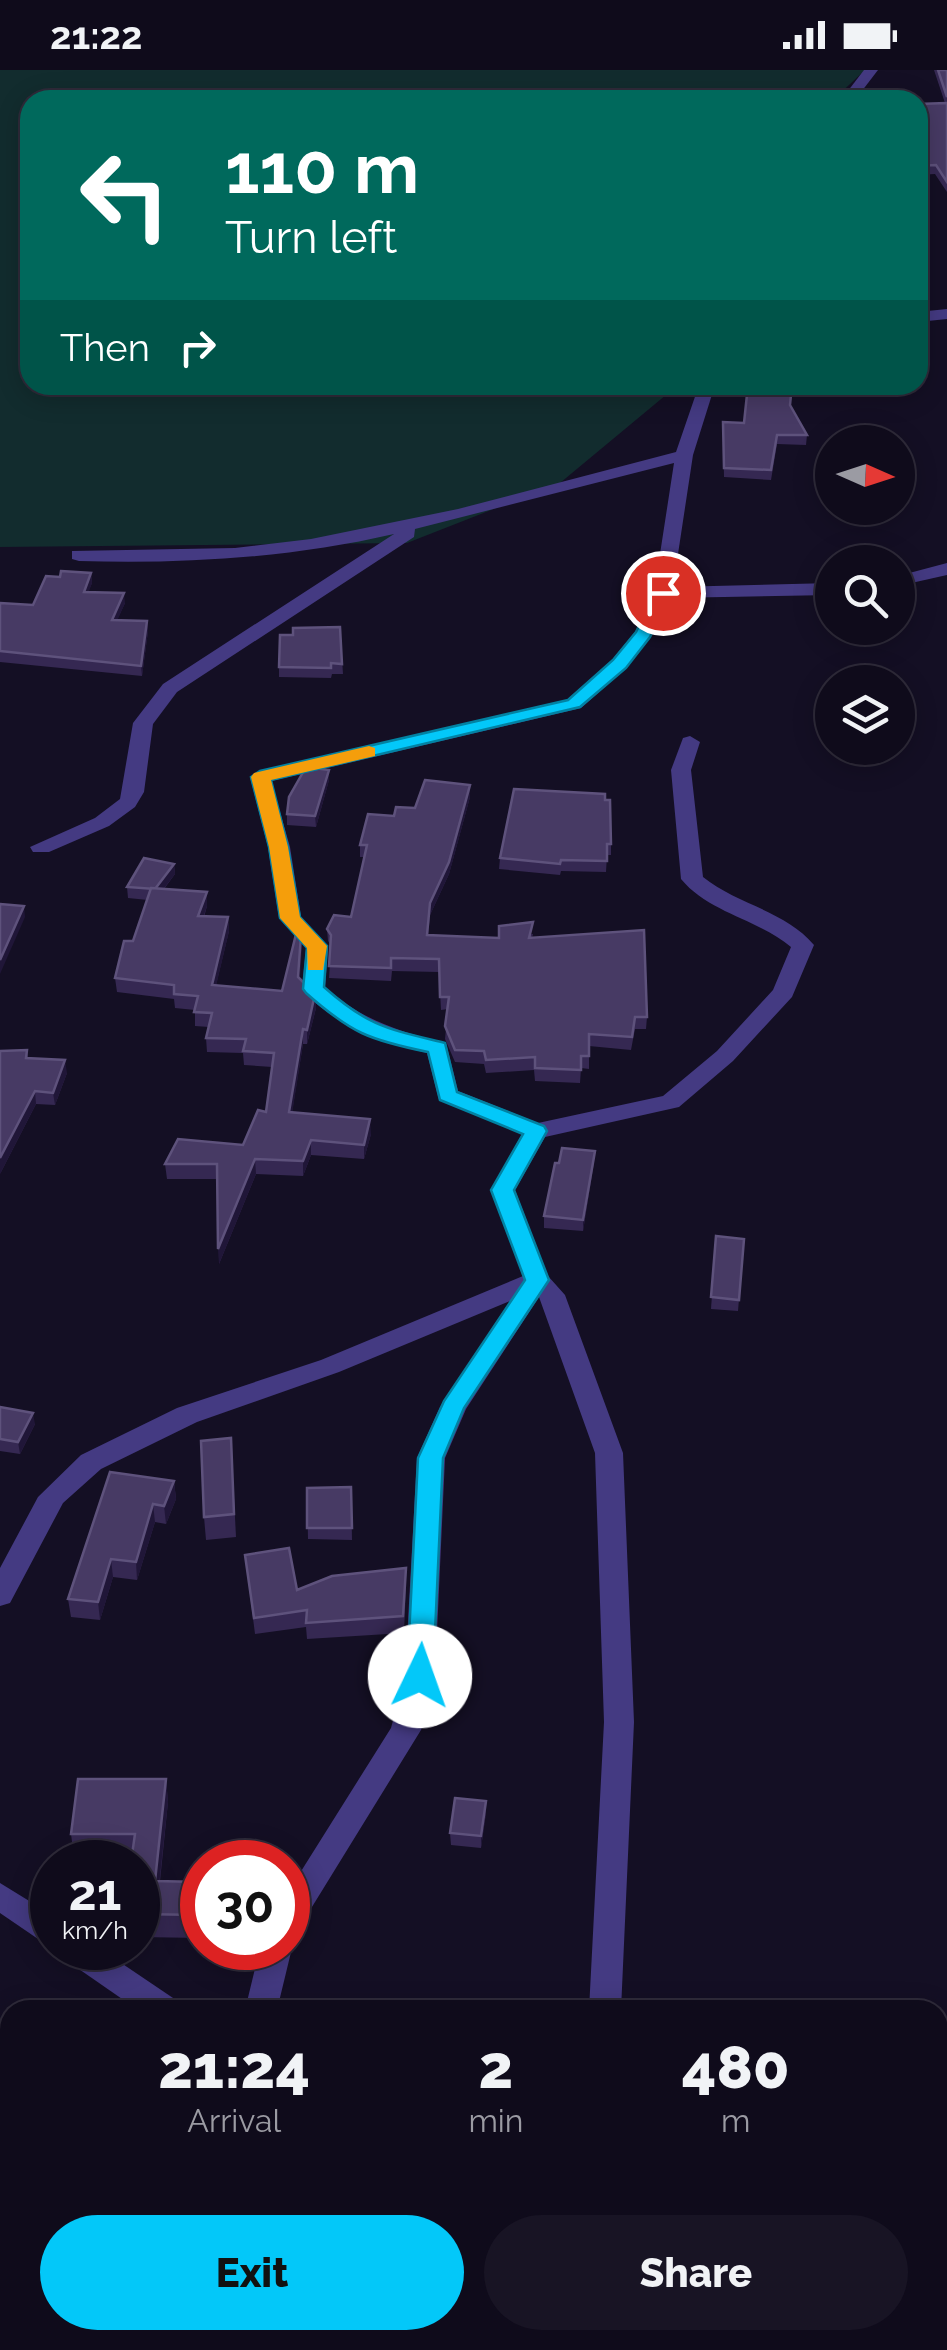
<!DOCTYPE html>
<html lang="en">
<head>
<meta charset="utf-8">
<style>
  :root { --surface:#0f0b1b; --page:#181424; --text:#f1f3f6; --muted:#9b9ba3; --line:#2f2b3a; --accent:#03c8f9 }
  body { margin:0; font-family:Raleway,sans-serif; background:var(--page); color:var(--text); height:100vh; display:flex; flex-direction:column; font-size:38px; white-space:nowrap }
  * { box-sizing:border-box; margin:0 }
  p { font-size:32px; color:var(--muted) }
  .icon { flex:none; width:55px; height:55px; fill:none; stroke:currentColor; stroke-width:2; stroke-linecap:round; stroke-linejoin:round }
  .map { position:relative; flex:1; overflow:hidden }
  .drawer { position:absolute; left:0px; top:1930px; width:948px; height:350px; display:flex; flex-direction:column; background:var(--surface); border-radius:30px 30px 0 0; box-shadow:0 5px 25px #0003,0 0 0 2px var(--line) }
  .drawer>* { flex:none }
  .banner { position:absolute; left:20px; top:20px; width:908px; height:305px; border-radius:30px; box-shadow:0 5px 25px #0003,0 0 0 2px var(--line); background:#00695c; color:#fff; overflow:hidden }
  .needle { width:65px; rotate:93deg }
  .fabs { position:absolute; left:815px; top:355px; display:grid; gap:20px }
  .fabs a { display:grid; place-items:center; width:100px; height:100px; border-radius:50%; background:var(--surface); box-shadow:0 5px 25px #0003,0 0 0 2px var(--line); font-size:50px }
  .speed { position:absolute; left:30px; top:1770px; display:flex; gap:20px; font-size:50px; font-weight:700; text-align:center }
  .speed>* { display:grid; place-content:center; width:130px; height:130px; border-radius:50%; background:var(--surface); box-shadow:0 5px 25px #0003,0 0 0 2px var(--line); line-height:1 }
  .speed small { font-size:25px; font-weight:400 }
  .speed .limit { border:15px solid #d22; background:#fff; color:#111 }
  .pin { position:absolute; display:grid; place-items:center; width:85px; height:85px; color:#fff; margin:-42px; border:5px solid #fff; border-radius:50%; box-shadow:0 2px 10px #0007 }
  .me { position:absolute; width:110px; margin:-55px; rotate:3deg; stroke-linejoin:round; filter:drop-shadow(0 0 8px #0008) }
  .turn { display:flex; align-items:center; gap:35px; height:210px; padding:0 40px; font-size:45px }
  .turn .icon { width:130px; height:130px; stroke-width:2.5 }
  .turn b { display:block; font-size:70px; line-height:85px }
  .then { display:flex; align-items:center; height:95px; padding:0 40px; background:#0003; gap:20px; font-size:38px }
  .eta { display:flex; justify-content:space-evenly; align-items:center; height:170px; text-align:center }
  .eta b { font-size:60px; font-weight:800; line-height:70px }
  .cta { display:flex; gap:20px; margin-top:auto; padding:20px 40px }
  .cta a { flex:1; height:115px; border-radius:60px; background:var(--accent); color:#111; font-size:40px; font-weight:800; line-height:115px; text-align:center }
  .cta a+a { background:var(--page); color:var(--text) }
  .status { display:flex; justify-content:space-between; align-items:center; height:70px; padding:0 50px; background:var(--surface); direction:ltr }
  .status svg { height:28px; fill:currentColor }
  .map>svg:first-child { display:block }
  .green { fill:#122c2e }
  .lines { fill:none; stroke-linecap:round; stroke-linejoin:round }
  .minor { fill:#443a82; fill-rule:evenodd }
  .wall { fill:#352852 }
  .shaded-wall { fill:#201638 }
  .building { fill:#473a64; stroke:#5e527c; stroke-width:2.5 }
  .route { fill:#03c8f9; stroke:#0282a2; stroke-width:2.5 }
  .slow { fill:#f59e0b }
</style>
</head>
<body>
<div class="status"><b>21:22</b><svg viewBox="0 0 49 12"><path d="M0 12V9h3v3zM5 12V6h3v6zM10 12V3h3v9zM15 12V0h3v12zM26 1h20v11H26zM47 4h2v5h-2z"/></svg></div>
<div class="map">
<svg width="947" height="2280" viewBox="0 0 947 2280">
  <rect width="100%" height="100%" fill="#140f24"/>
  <!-- green -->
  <polygon class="green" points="0,0 865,0 833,30 30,30 30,315 678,315 560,413 407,473 0,477"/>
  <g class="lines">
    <!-- minor -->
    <g class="minor">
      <polygon points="864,0 878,0 855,30 841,30"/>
      <polygon points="947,239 947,249 918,252 918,242"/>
      <path d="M 699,315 L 715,315 L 693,385 L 673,517 L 832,513 L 832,525 L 670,528 L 654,563 L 626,598 L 581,638 L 271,711 L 290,777 L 301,847 L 328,877 L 325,917 C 361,950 400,962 446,973 L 458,1021 L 538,1053 L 663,1026 L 717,981 L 773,920 L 791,877 C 758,849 709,843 681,809 L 671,700 L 683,668 L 690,666 L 700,672 L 691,700 L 703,807 C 736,834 786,841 814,875 L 792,927 L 733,991 L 679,1037 L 545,1067 L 515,1120 L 548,1206 L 565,1225 L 623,1383 L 634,1652 L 621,1940 L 589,1940 L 604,1652 L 595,1383 L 539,1227 L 466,1339 L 445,1388 L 435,1606 L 421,1660 L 299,1858 L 288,1862 L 288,1822 L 391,1658 L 405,1606 L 417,1388 L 440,1337 L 510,1231 L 339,1302 L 197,1352 L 101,1399 L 63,1433 L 10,1533 L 0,1536 L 0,1498 L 38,1427 L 81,1385 L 177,1338 L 321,1290 L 523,1206 L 491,1120 L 522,1064 L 439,1030 L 427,983 C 380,972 341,957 305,924 L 302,919 L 306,878 L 279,848 L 268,777 L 250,707 L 260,701 L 567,630 L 612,590 L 635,562 L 654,523 L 674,393 L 415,459 L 414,467 L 177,622 L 153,654 L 144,722 L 135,737 L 109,756 L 49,782 L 33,782 L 30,777 L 95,748 L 120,729 L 133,653 L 163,614 L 394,464 C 290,488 185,494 79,491 L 72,489 L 72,481 L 235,478 L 311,469 L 458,439 L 676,382 Z"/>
      <polygon points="947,493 947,505 898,516 898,506"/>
      <polygon points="0,1813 52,1845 52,1875 41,1871 0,1843"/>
      <polygon points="288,1869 292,1878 277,1940 245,1940 260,1878 288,1878"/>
      <polygon points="58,1878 99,1878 176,1930 180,1940 138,1940 63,1888"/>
      <polygon points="66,2270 106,2270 102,2280 62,2280"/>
      <polygon points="541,2270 577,2270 576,2280 540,2280"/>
    </g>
  </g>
  <!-- wall -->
  <g class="wall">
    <polygon points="934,0 947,0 947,122 935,104 918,105 918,34 945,33"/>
    <polygon points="790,335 807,365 806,375 777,374 771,410 724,407 723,352 744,353"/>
    <polygon points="91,503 92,513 88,522 125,533 117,550 147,551 148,561 142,606 0,592 0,533 33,535 60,507"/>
    <polygon points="340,557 343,604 332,604 331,608 279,607 279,597 293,565"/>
    <polygon points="329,700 329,710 316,757 287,755 287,744"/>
    <polygon points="470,727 449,804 430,845 428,865 499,868 533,864 532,868 647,947 646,959 635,959 631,980 589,976 589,999 581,998 580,1013 535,1011 534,1000 486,1003 484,994 455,992 445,969 448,939 441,940 439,902 392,901 391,911 329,908 331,875 328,871 327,859 351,847 365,787 360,787 360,775 394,746 415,738"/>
    <polygon points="605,730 611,774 611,785 607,785 606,802 561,801 560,805 499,799 500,788"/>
    <polygon points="174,794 175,804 164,819 207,822 207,836 204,847 228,847 229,861 216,915 282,921 301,865 300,908 315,924 316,938 307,974 303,974 292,1042 371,1064 364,1089 311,1085 303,1106 256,1104 219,1194 218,1109 167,1109 165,1094 243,1075 266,1042 272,997 244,995 243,983 207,982 206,968 209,957 195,956 195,940 175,938 174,929 117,922 115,908 133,871 148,830 128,828 127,817"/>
    <polygon points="27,980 28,988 67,1003 55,1035 36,1034 0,1104"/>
    <polygon points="594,1092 583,1161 544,1158 544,1146"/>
    <polygon points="716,1166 744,1169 738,1241 711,1239"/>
    <polygon points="0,1337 35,1354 20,1384 0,1381"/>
    <polygon points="231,1368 236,1467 206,1470 204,1447"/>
    <polygon points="174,1411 176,1429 166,1454 155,1452 137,1510 113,1507 100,1550 71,1547 68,1529"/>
    <polygon points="351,1417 352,1470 308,1469 307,1418"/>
    <polygon points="245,1485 297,1520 406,1515 404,1563 307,1569 306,1557 255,1564"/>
    <polygon points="166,1709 168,1732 160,1811 202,1812 202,1868 138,1867 138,1792 132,1787 74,1787 71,1764"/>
    <polygon points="486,1743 481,1778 451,1775 450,1763"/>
    <polygon points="10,2001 10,2058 0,2058 0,2016 9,2016"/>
  </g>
  <!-- shaded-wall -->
  <g class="shaded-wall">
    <polygon points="91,503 92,513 85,532 84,522"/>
    <polygon points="124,523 125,533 113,560 112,550"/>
    <polygon points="147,551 148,561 142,606 141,596"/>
    <polygon points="329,700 329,710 316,757 315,746"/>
    <polygon points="470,715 470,727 449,804 430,845 427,877 430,833"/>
    <polygon points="174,794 175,804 155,830 154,819"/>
    <polygon points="207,822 207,836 199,860 198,846"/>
    <polygon points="24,836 25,847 0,904 0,890"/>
    <polygon points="228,847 229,861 213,929 212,915"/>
    <polygon points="301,865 302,879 299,921 298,907"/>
    <polygon points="315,924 316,938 307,974 307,960"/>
    <polygon points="303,959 303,974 290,1057 289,1042"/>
    <polygon points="65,990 67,1003 55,1035 53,1023"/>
    <polygon points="35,1021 36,1034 0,1104 0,1088"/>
    <polygon points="370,1049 371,1064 364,1089 364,1075"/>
    <polygon points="311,1070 311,1085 303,1106 303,1091"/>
    <polygon points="595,1081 594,1092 583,1161 583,1150"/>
    <polygon points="255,1089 256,1104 219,1194 218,1179"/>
    <polygon points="33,1343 35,1354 20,1384 18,1372"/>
    <polygon points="174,1411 176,1429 166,1454 164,1436"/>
    <polygon points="153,1434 155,1452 137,1510 136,1492"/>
    <polygon points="111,1489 113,1507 100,1550 98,1532"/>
    <polygon points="166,1709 168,1732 157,1834 155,1811"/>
    <polygon points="486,1731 486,1743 481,1778 481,1766"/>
  </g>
  <!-- building -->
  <g class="building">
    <polygon points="938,0 947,0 947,27"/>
    <polygon points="947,33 947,112 936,95 918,96 918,34"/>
    <polygon points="748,315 792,315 790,335 807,365 777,365 771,400 724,398 723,352 744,353"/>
    <polygon points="61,501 91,503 84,522 124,523 112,550 147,551 141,596 0,581 0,533 33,535 46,506 60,507"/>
    <polygon points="340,557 342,594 331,593 331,598 279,597 280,565 293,565 293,558"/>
    <polygon points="306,697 329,700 315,746 287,744 289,727"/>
    <polygon points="425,710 470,715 449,792 430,833 427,865 499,868 499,856 533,852 529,868 644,860 647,947 635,947 632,967 589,964 589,986 581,986 581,1000 535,998 535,987 486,990 484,981 455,980 445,956 449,927 440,927 439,889 391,888 391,898 329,896 331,865 327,859 334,845 351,847 367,775 360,775 368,744 394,746 396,737 415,738"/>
    <polygon points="514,719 605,724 605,730 610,730 611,774 607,774 607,791 561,790 560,794 500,788"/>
    <polygon points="144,788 174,794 155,819 127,817"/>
    <polygon points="151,818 207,822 198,846 228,847 212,915 282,921 297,860 301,865 298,907 315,924 307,960 303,959 289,1042 370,1049 364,1075 311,1070 303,1091 255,1089 218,1179 217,1094 165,1094 178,1069 243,1075 258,1040 266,1042 274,983 243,981 246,969 206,968 212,943 194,942 198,926 174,924 174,915 115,908 124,871 133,871"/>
    <polygon points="0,834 24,836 0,890"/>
    <polygon points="27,980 26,988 65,990 53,1023 35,1021 0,1088 0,981"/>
    <polygon points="562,1078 595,1081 583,1150 544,1146 555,1093 559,1093"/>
    <polygon points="716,1166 744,1169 739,1230 711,1227"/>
    <polygon points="0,1337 33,1343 18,1372 0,1369"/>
    <polygon points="231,1368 234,1444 204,1447 201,1371"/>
    <polygon points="110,1402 174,1411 164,1436 153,1434 136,1492 111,1489 98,1532 68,1529"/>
    <polygon points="351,1417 352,1458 307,1458 307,1418"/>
    <polygon points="289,1478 297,1520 332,1506 406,1498 403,1546 306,1553 307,1540 254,1548 245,1485"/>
    <polygon points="78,1709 166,1709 155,1811 202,1812 201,1845 138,1844 138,1792 131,1792 135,1764 71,1764"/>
    <polygon points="455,1728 486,1731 481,1766 450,1763"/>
    <polygon points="10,2001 10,2041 0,2041 0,2016 9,2016"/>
  </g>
  <!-- route -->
  <path class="route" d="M 663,518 L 671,523 L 650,567 L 626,598 L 580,637 L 271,710 L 288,777 L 300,847 L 327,876 L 324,917 C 369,957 388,959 445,973 L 457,1022 L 544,1056 L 547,1061 L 514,1120 L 549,1210 L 464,1338 L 443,1388 L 433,1606 L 430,1613 L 420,1616 L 410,1613 L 407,1606 L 418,1388 L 444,1331 L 525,1210 L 491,1120 L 523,1064 L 440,1030 L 428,982 C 369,970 351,963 306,923 L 303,919 L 307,878 L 280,848 L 269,777 L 251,707 L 260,701 L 568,630 L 613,590 L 636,562 L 657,519 Z"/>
  <!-- slow -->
  <polygon class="slow" points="369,676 375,678 375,686 271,710 288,777 300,847 327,876 323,900 308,900 307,878 280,848 269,777 251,707 254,703"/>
</svg>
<div class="fabs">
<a><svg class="needle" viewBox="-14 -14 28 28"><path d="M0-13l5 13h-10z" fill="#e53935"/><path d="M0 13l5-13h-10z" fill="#9b9ba3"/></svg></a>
<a><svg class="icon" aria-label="search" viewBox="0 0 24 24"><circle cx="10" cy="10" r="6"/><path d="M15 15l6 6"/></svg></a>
<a><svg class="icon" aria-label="layers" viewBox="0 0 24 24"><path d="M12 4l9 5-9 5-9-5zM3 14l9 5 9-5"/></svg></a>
</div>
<div class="speed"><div>21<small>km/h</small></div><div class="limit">30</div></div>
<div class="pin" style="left:663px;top:523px;background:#d93025"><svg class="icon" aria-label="arrive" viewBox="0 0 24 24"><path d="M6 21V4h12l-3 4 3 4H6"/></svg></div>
<svg class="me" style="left:420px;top:1606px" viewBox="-20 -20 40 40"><circle r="19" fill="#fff"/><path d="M0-13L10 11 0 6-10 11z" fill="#03c8f9"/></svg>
<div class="banner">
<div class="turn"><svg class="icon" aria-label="left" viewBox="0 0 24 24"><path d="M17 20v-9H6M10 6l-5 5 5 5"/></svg><div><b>110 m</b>Turn left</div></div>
<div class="then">Then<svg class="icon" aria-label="right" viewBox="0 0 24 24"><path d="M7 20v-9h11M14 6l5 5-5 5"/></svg></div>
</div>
<section class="drawer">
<div class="eta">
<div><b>21:24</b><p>Arrival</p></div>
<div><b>2</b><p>min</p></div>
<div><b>480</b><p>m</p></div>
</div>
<div class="cta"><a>Exit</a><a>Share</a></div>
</section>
</div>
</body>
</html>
